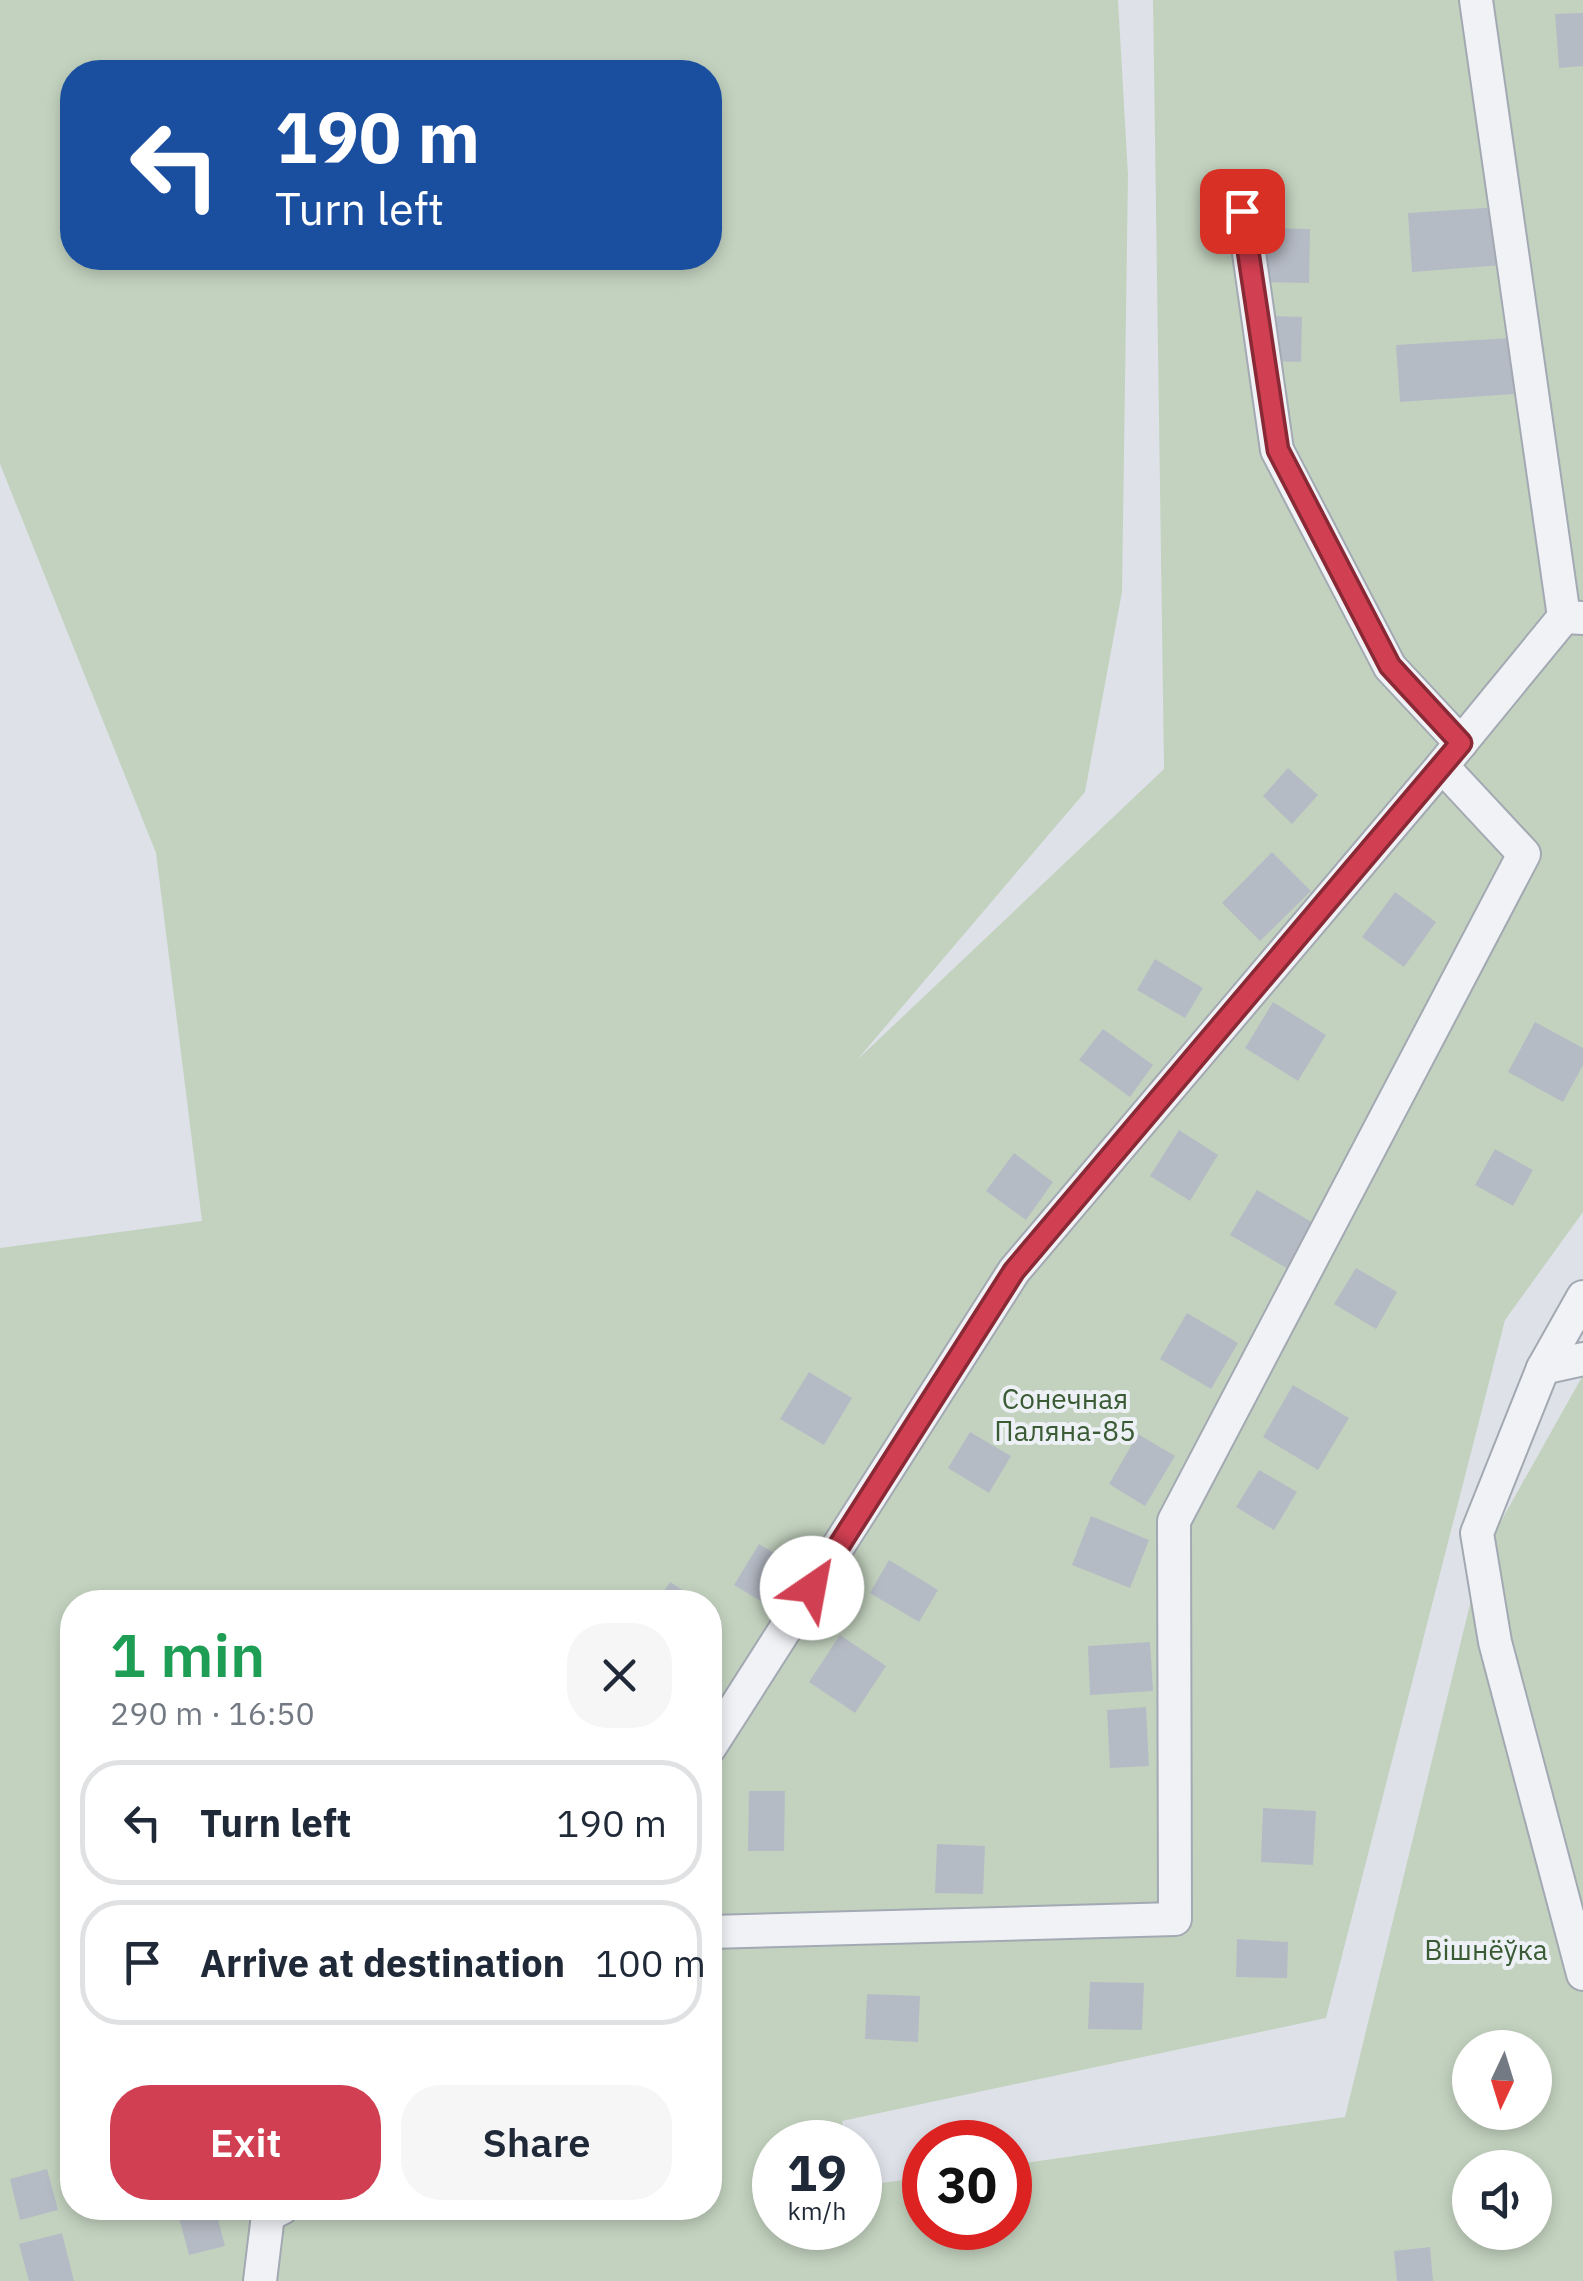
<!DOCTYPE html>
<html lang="en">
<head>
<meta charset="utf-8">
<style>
  :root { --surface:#fff; --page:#f6f6f7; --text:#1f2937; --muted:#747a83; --line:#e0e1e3; --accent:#d13f52 }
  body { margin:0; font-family:"IBM Plex Sans",sans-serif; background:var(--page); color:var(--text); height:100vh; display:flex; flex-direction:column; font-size:38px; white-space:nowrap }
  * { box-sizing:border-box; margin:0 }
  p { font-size:32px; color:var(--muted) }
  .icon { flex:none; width:55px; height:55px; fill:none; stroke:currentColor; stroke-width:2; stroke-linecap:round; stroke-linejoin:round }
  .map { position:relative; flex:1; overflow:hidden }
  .details { position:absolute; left:60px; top:1590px; width:662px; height:630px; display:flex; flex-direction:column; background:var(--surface); border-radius:40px; box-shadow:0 5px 15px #0003 }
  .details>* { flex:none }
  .hud { position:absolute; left:60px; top:60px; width:662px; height:210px; border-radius:40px; box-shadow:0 5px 15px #0003; background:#1a4fa0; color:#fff; overflow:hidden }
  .needle { width:65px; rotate:184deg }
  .tools { position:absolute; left:1452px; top:2030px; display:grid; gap:20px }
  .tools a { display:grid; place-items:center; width:100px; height:100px; border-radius:50%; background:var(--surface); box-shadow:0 5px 15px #0003; font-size:50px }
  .speed { position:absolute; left:752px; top:2120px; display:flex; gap:20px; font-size:50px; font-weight:700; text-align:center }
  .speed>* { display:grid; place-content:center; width:130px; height:130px; border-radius:50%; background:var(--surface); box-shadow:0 5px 15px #0003; line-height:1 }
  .speed small { font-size:25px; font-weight:400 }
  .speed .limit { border:15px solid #d22; background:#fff; color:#111 }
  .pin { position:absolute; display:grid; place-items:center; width:85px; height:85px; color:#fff; margin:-42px; border-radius:20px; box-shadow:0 5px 15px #0006 }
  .me { position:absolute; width:110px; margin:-55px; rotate:33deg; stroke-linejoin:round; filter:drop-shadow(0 0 8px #0008) }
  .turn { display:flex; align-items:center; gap:35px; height:210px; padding:0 50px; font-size:45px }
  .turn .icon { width:130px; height:130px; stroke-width:2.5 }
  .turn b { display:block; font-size:70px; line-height:85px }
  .round { display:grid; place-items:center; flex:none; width:105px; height:105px; border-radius:40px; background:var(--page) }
  .overview { display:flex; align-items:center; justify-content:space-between; height:170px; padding:0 50px }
  h1 { font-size:60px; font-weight:600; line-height:75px; color:#1e9e55 }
  .action { display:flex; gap:20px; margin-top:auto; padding:20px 50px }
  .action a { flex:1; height:115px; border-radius:40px; background:var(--accent); color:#fff; font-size:40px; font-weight:600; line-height:115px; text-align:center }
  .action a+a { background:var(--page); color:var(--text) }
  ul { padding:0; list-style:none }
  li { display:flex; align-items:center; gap:30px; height:125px; margin:0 20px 15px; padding:0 30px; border:5px solid var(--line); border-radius:40px }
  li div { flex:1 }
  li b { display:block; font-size:38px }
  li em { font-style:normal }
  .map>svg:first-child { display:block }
  .green { fill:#c3d2bf; fill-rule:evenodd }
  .building { fill:#b5bbc5 }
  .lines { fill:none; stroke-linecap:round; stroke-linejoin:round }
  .minor-casing { stroke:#a3a9b2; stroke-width:36 }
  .minor { stroke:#f1f2f6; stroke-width:32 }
  .route-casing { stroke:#882935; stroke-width:25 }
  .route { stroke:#d13f52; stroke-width:18 }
  .labels { text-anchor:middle; stroke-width:8; stroke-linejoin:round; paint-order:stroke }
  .park-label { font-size:28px; fill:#3a5b34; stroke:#edf1f6 }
</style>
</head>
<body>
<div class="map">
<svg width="1583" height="2281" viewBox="0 0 1583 2281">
  <rect width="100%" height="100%" fill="#dee2e8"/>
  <!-- green -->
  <path class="green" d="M 0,0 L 1118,0 L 1128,175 L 1122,592 L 1085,792 L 857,1060 L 1164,769 L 1153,0 L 1583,0 L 1583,1212 L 1505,1320 L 1326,2018 L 842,2121 L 846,2142 L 775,2142 L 775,2228 L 860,2228 L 860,2186 L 925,2177 L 925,2228 L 1010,2228 L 1010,2165 L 1345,2117 L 1482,1555 L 1583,1375 L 1583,2281 L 0,2281 L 0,1248 L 202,1221 L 156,853 L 0,464 ZM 72,72 L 710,72 L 710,258 L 72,258 ZM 72,1602 L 710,1602 L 710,2208 L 72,2208 ZM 1470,2048 L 1535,2048 L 1535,2112 L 1470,2112 ZM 1470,2168 L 1535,2168 L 1535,2232 L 1470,2232 Z"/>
  <!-- building -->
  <g class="building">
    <polygon points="1583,13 1583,66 1559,68 1555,14"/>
    <polygon points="1500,207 1503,265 1412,272 1408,213"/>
    <polygon points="1265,228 1310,229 1309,283 1263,282"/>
    <polygon points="1269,316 1302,317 1301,362 1268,361"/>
    <polygon points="1510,338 1514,394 1400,402 1396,345"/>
    <polygon points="1288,768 1318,795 1292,824 1263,796"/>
    <polygon points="1272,852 1311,891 1260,941 1222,903"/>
    <polygon points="1395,892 1436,922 1404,967 1362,937"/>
    <polygon points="1155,959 1203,988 1185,1018 1137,990"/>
    <polygon points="1273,1002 1326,1035 1298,1081 1245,1048"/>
    <polygon points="1535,1022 1583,1048 1583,1065 1563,1102 1508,1072"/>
    <polygon points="1103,1029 1153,1065 1130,1097 1079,1060"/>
    <polygon points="1179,1130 1218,1155 1190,1201 1150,1176"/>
    <polygon points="1495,1149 1533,1170 1513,1206 1475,1185"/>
    <polygon points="1014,1153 1053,1182 1026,1220 986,1191"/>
    <polygon points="1257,1190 1322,1228 1295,1273 1230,1235"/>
    <polygon points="1356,1268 1397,1292 1376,1329 1334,1304"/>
    <polygon points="1187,1313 1238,1343 1211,1389 1160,1359"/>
    <polygon points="809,1372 852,1398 824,1445 780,1419"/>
    <polygon points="1293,1385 1349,1418 1318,1470 1263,1437"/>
    <polygon points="970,1432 1011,1456 989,1493 948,1468"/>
    <polygon points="1138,1434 1175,1456 1145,1506 1109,1484"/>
    <polygon points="1259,1470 1297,1492 1274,1530 1236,1507"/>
    <polygon points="1091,1516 1149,1540 1130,1588 1072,1565"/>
    <polygon points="759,1544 804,1571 779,1612 734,1585"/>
    <polygon points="889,1560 938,1590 919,1622 870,1593"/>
    <polygon points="670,1582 701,1602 657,1602"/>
    <polygon points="840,1635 886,1666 855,1713 809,1682"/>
    <polygon points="1150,1642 1153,1691 1090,1695 1088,1646"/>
    <polygon points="1146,1707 1149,1766 1110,1768 1107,1710"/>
    <polygon points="749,1791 785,1791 784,1851 748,1851"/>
    <polygon points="1263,1808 1316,1811 1313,1865 1261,1862"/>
    <polygon points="937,1844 985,1846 983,1894 935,1893"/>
    <polygon points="1237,1939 1288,1942 1287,1978 1236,1977"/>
    <polygon points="1090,1982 1144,1983 1142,2030 1088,2029"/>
    <polygon points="867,1994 920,1996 918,2042 865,2039"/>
    <polygon points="47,2169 58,2210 20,2220 10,2179"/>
    <polygon points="187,2208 215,2208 225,2246 189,2255 177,2210"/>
    <polygon points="62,2233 74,2281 29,2281 19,2244"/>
    <polygon points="1430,2247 1433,2281 1397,2281 1394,2251"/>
  </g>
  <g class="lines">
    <defs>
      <g id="minor">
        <polyline points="1476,0 1564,617"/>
        <polyline points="1243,211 1277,450 1390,667 1461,743"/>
        <polyline points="1583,1297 1543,1368 1583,1359"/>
        <polyline points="1543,1368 1477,1533 1495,1642 1583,1974"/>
        <polyline points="710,1747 1014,1271 1442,766"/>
        <polyline points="710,1932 1175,1919 1174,1521 1524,854 1442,766 1564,617 1583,618"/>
        <polyline points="260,2281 268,2215 282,2208"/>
      </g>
    </defs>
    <!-- minor casing -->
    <use href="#minor" class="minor-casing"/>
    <!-- minor -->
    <use href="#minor" class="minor"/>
  </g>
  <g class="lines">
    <defs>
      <polyline id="route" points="812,1588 1014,1271 1461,743 1390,666 1278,450 1242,211"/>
    </defs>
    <!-- route casing -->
    <use href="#route" class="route-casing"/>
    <!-- route -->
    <use href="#route" class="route"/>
  </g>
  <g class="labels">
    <!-- park labels -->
    <g class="park-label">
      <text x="1065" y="1409">Сонечная<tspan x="1065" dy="32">Паляна-85</tspan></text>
      <text x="1486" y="1960">Вішнёўка</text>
    </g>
  </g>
</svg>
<div class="tools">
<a><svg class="needle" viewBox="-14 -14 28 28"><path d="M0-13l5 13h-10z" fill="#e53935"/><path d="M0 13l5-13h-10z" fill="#747a83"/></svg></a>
<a><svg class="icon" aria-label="sound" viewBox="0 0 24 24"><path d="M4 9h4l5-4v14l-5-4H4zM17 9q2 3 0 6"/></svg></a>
</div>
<div class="speed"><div>19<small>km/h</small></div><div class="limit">30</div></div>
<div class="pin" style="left:1242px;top:211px;background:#d93025"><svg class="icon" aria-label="arrive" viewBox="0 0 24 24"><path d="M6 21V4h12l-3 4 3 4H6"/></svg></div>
<svg class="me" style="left:812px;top:1588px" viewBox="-20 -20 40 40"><circle r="19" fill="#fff"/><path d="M0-13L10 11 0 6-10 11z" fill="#d13f52"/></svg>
<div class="hud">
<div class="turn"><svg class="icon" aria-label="left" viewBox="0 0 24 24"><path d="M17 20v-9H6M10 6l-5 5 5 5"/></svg><div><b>190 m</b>Turn left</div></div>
</div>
<section class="details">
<div class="overview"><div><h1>1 min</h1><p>290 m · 16:50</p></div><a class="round"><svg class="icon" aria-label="close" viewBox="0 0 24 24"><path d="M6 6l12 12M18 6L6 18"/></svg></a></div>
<ul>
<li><svg class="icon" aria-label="left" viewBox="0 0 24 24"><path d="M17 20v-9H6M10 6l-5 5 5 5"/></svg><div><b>Turn left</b></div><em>190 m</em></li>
<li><svg class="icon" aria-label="arrive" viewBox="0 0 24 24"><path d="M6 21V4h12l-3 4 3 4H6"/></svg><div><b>Arrive at destination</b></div><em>100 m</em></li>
</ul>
<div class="action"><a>Exit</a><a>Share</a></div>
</section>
</div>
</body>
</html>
